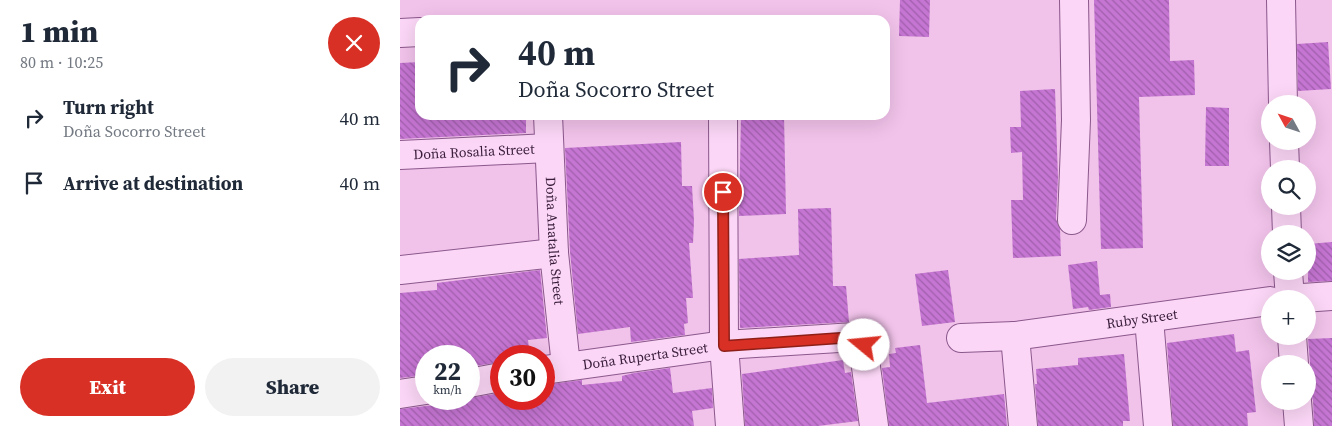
<!DOCTYPE html>
<html lang="en">
<head>
<meta charset="utf-8">
<style>
  :root { --surface:#fff; --page:#f2f2f3; --text:#1f2937; --muted:#747a83; --accent:#d93025 }
  body { margin:0; font-family:"Source Serif 4",serif; background:var(--page); color:var(--text); height:100vh; display:flex; flex-direction:column; font-size:19px; white-space:nowrap }
  * { box-sizing:border-box; margin:0 }
  p { font-size:16px; color:var(--muted) }
  .icon { flex:none; width:28px; height:28px; fill:none; stroke:currentColor; stroke-width:2; stroke-linecap:round; stroke-linejoin:round }
  .map { position:relative; flex:1; overflow:hidden }
  .sheet { display:flex; flex-direction:column; background:var(--surface); width:400px }
  .sheet>* { flex:none }
  .hud { position:absolute; left:15px; top:15px; width:475px; height:105px; border-radius:15px; box-shadow:0 5px 20px #0002; background:#fff; color:var(--text); overflow:hidden }
  .needle { width:32px; rotate:310deg }
  .controls { position:absolute; left:861px; top:95px; display:grid; gap:10px }
  .controls a { display:grid; place-items:center; width:55px; height:55px; border-radius:50%; background:var(--surface); box-shadow:0 5px 20px #0002; font-size:25px }
  .speed { position:absolute; left:15px; top:345px; display:flex; gap:10px; font-size:25px; font-weight:700; text-align:center }
  .speed>* { display:grid; place-content:center; width:65px; height:65px; border-radius:50%; background:var(--surface); box-shadow:0 5px 20px #0002; line-height:1 }
  .speed small { font-size:12px; font-weight:400 }
  .speed .limit { border:8px solid #d22; background:#fff; color:#111 }
  .pin { position:absolute; display:grid; place-items:center; width:42px; height:42px; color:#fff; margin:-21px; border:2px solid #fff; border-radius:50%; box-shadow:0 1px 5px #0007 }
  .me { position:absolute; width:55px; margin:-28px; rotate:287deg; stroke-linejoin:round; filter:drop-shadow(0 0 4px #0008) }
  .turn { display:flex; align-items:center; gap:18px; height:105px; padding:0 20px; font-size:22px }
  .turn .icon { width:65px; height:65px; stroke-width:2.5 }
  .turn b { display:block; font-size:35px; line-height:42px }
  .round { display:grid; place-items:center; flex:none; width:52px; height:52px; border-radius:26px; background:var(--page) }
  .head { display:flex; align-items:center; justify-content:space-between; height:85px; padding:0 20px }
  h1 { font-size:30px; font-weight:800; line-height:38px }
  .action { display:flex; gap:10px; margin-top:auto; padding:10px 20px }
  .action a { flex:1; height:58px; border-radius:30px; background:var(--accent); color:#fff; font-size:20px; font-weight:800; line-height:58px; text-align:center }
  .action a+a { background:var(--page); color:var(--text) }
  ul { padding:0; list-style:none }
  li { display:flex; align-items:center; gap:15px; height:65px; padding:0 20px }
  li div { flex:1 }
  li b { display:block; font-size:19px }
  li em { font-style:normal }
  main { display:flex; flex:1; min-height:0 }
  .map>svg:first-child { display:block }
  .building { fill:url(#building-back-hatch) }
  .lines { fill:none; stroke-linecap:round; stroke-linejoin:round }
  .minor-casing { stroke:#8b588c; stroke-width:30 }
  .minor { stroke:#fbd6f6; stroke-width:28 }
  .route-casing { stroke:#8d1f18; stroke-width:12 }
  .route { stroke:#d93025; stroke-width:9 }
  .labels { text-anchor:middle; stroke-width:4; stroke-linejoin:round; paint-order:stroke }
  .street-label { font-size:14px; fill:#391d3b; stroke:#f8d2f2 }
</style>
</head>
<body>
<main>
<section class="sheet">
<div class="head"><div><h1>1 min</h1><p>80 m · 10:25</p></div><a class="round" style="background:#d93025;color:#fff"><svg class="icon" aria-label="close" viewBox="0 0 24 24"><path d="M6 6l12 12M18 6L6 18"/></svg></a></div>
<ul>
<li><svg class="icon" aria-label="right" viewBox="0 0 24 24"><path d="M7 20v-9h11M14 6l5 5-5 5"/></svg><div><b>Turn right</b><p>Doña Socorro Street</p></div><em>40 m</em></li>
<li><svg class="icon" aria-label="arrive" viewBox="0 0 24 24"><path d="M6 21V4h12l-3 4 3 4H6"/></svg><div><b>Arrive at destination</b></div><em>40 m</em></li>
</ul>
<div class="action"><a>Exit</a><a>Share</a></div>
</section>
<div class="map">
<svg width="932" height="426" viewBox="0 0 932 426">
  <defs>
    <pattern id="building-back-hatch" width="6" height="6" patternUnits="userSpaceOnUse" patternTransform="scale(1.25)"><rect width="6" height="6" fill="#c575d2"/><path d="M-1 5l2 2M0 0l6 6M5-1l2 2" fill="none" stroke="#a15fac"/></pattern>
  </defs>
  <rect width="100%" height="100%" fill="#f1c2ea"/>
  <!-- building -->
  <g class="building">
    <polygon points="500,0 530,0 529,37 499,36"/>
    <polygon points="694,0 769,0 770,61 794,60 795,95 739,97 743,248 701,249"/>
    <polygon points="928,42 931,89 898,91 897,44"/>
    <polygon points="20,62 20,115 126,115 126,133 0,139 0,63"/>
    <polygon points="655,89 658,178 656,219 660,229 661,256 613,258 611,200 623,200 622,152 611,153 610,127 621,127 620,91"/>
    <polygon points="806,107 829,108 829,166 805,166"/>
    <polygon points="341,115 384,115 386,214 339,216"/>
    <polygon points="281,142 282,186 292,186 294,221 293,243 289,243 293,298 286,298 288,323 284,324 285,335 231,342 230,327 178,334 170,252 165,148"/>
    <polygon points="431,208 433,286 446,286 449,322 340,328 339,259 399,255 398,209"/>
    <polygon points="932,242 932,281 908,282 908,244"/>
    <polygon points="697,261 700,295 710,294 711,307 689,310 688,307 673,309 668,265"/>
    <polygon points="140,270 147,338 128,340 130,356 101,356 101,362 69,367 69,356 26,356 26,375 0,378 0,293 37,290 37,283"/>
    <polygon points="548,270 555,322 522,326 515,274"/>
    <polygon points="834,334 836,352 849,350 856,412 847,413 848,426 773,426 767,343"/>
    <polygon points="932,338 932,426 914,426 913,400 908,390 910,363 908,339"/>
    <polygon points="520,345 527,403 604,394 607,426 489,426 482,368 490,367 489,354 496,353 495,348"/>
    <polygon points="724,354 730,421 723,421 723,426 638,426 635,384 637,384 636,369 678,365 678,358"/>
    <polygon points="443,360 445,373 451,372 458,421 418,426 345,426 342,374"/>
    <polygon points="270,368 273,393 312,388 313,408 292,411 294,426 0,426 0,409 69,401 69,398 101,393 101,399 144,399 144,385 182,380 182,385 222,381 222,376 234,373"/>
  </g>
  <g class="lines">
    <defs>
      <g id="minor">
        <polyline points="881,0 883,104"/>
        <polyline points="0,33 20,32"/>
        <path id="s1" d="M 148,115 L 154,253 L 166,366"/>
        <polyline points="323,115 324,345 330,426"/>
        <polyline points="884,141 885,169"/>
        <path id="s2" d="M 0,155 L 148,148"/>
        <polyline points="886,206 887,234"/>
        <polyline points="672,220 676,120 674,0"/>
        <polyline points="0,270 154,253"/>
        <polyline points="888,271 890,299"/>
        <polyline points="888,299 932,296"/>
        <polyline points="749,319 758,426"/>
        <polyline points="615,336 623,426"/>
        <polyline points="892,336 894,364"/>
        <path id="s3" d="M 561,338 L 615,336 L 870,301"/>
        <path id="s4" d="M 144,370 L 324,345 L 455,337 L 460,339 L 463,345 L 474,426"/>
        <polyline points="69,383 101,377"/>
        <polyline points="0,394 26,390"/>
        <polyline points="897,401 899,426"/>
      </g>
    </defs>
    <!-- minor casing -->
    <use href="#minor" class="minor-casing"/>
    <!-- minor -->
    <use href="#minor" class="minor"/>
  </g>
  <g class="lines">
    <defs>
      <polyline id="route" points="323,192 324,346 455,337 460,339 464,345"/>
    </defs>
    <!-- route casing -->
    <use href="#route" class="route-casing"/>
    <!-- route -->
    <use href="#route" class="route"/>
  </g>
  <g class="labels">
    <!-- street labels -->
    <g class="street-label">
      <text dy="5" stroke="none"><textPath href="#s2" startOffset="74">Doña Rosalia Street</textPath></text>
      <text dy="5" stroke="none"><textPath href="#s1" startOffset="126">Doña Anatalia Street</textPath></text>
      <text dy="5" stroke="none"><textPath href="#s3" startOffset="182">Ruby Street</textPath></text>
      <text dy="5" stroke="none"><textPath href="#s4" startOffset="102">Doña Ruperta Street</textPath></text>
    </g>
  </g>
</svg>
<div class="controls">
<a><svg class="needle" viewBox="-14 -14 28 28"><path d="M0-13l5 13h-10z" fill="#e53935"/><path d="M0 13l5-13h-10z" fill="#747a83"/></svg></a>
<a><svg class="icon" aria-label="search" viewBox="0 0 24 24"><circle cx="10" cy="10" r="6"/><path d="M15 15l6 6"/></svg></a>
<a><svg class="icon" aria-label="layers" viewBox="0 0 24 24"><path d="M12 4l9 5-9 5-9-5zM3 14l9 5 9-5"/></svg></a>
<a>+</a>
<a>−</a>
</div>
<div class="speed"><div>22<small>km/h</small></div><div class="limit">30</div></div>
<div class="pin" style="left:323px;top:192px;background:#d93025"><svg class="icon" aria-label="arrive" viewBox="0 0 24 24"><path d="M6 21V4h12l-3 4 3 4H6"/></svg></div>
<svg class="me" style="left:464px;top:345px" viewBox="-20 -20 40 40"><circle r="19" fill="#fff"/><path d="M0-13L10 11 0 6-10 11z" fill="#d93025"/></svg>
<div class="hud">
<div class="turn"><svg class="icon" aria-label="right" viewBox="0 0 24 24"><path d="M7 20v-9h11M14 6l5 5-5 5"/></svg><div><b>40 m</b>Doña Socorro Street</div></div>
</div>
</div>
</main>
</body>
</html>
